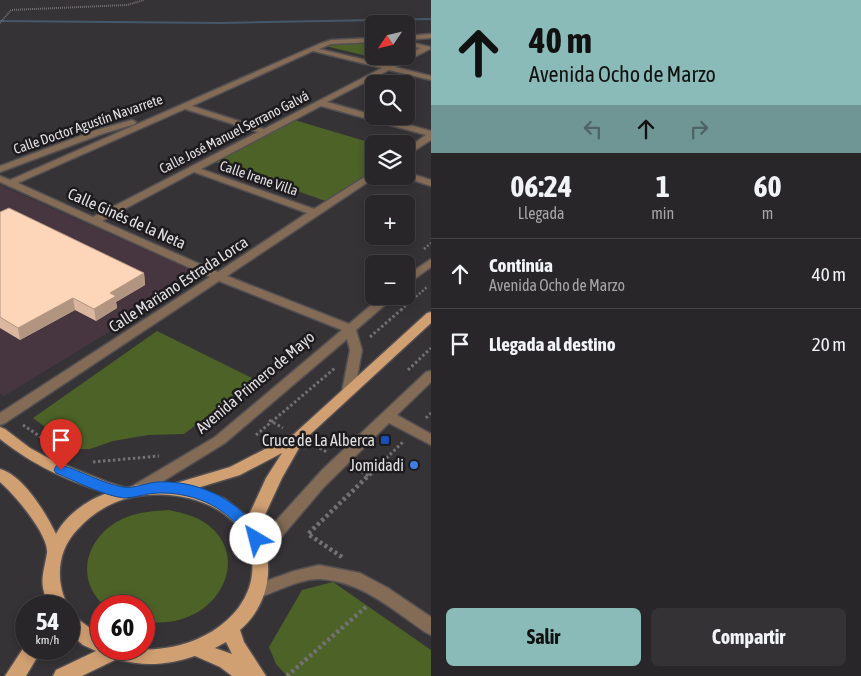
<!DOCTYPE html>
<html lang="es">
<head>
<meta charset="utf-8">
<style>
  :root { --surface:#282628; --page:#343234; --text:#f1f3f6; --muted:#a5a5a8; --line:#444345; --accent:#8bbbb9 }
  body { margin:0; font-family:"Asap Condensed",sans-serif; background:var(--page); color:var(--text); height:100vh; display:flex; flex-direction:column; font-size:19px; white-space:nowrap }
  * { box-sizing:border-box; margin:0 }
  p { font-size:16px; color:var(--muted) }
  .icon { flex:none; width:28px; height:28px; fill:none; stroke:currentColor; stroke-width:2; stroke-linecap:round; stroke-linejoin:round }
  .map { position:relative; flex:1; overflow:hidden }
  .sheet { display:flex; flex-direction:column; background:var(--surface); width:430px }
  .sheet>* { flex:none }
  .guide { background:#8bbbb9; color:#111; overflow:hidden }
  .needle { width:32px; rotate:235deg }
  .controls { position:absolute; left:365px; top:15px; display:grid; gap:10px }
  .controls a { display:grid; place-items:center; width:50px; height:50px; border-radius:8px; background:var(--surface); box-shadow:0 2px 8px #0003,0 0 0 1px var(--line); font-size:25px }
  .speed { position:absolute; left:15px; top:595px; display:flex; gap:10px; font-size:25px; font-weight:700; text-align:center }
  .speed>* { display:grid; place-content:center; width:65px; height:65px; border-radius:50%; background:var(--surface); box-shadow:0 2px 8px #0003,0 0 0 1px var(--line); line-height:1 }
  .speed small { font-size:12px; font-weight:400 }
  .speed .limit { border:8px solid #d22; background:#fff; color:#111 }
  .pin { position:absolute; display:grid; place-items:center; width:42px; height:42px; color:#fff; margin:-51px -21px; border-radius:50% 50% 50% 0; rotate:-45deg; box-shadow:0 0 5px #0007 }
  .pin .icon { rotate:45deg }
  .me { position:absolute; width:55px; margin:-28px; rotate:323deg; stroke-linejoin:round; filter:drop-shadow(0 0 4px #0008) }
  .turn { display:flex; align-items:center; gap:18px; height:105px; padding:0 15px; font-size:22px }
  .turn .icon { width:65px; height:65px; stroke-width:2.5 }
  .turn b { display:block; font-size:35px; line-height:42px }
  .lanes { display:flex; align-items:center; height:48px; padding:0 15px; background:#0003; justify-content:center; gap:25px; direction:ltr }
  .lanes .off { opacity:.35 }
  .eta { display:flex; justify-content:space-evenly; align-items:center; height:85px; text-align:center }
  .eta b { font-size:30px; font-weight:700; line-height:35px }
  .button { display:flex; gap:10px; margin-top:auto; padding:10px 15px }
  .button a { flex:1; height:58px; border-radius:8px; background:var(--accent); color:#111; font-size:20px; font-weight:700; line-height:58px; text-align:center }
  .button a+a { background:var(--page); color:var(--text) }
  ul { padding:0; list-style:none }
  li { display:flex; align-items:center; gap:15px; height:70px; padding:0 15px; border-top:1px solid var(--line) }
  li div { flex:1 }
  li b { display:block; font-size:19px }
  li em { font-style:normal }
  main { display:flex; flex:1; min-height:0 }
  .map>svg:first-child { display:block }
  .education { fill:#473640 }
  .green { fill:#4c6227 }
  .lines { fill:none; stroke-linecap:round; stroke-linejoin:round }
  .stream { fill:#44586a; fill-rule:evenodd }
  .minor-casing { stroke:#524f52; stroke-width:3 }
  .major-casing { stroke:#524f52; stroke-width:3 }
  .path-far3 { stroke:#747174; stroke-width:2; stroke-dasharray:1 1; stroke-linecap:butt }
  .path-far2 { stroke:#747174; stroke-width:2.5; stroke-dasharray:2 2; stroke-linecap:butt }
  .path-far1 { stroke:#747174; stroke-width:3; stroke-dasharray:2.5 2.5; stroke-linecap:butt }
  .path { stroke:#747174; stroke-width:4.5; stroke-dasharray:3 3; stroke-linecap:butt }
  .minor { fill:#836b55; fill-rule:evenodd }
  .major { fill:#d09f72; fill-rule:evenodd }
  .wall { fill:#dab79e }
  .shaded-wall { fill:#b19581 }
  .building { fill:#fdd5b8; stroke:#b19581 }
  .route { fill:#1a73e8; stroke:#114b97 }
  .transit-dot { fill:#1a4fb4; stroke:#1d1b1d; stroke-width:2 }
  .shop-dot { fill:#3f7fe0; stroke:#1d1b1d; stroke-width:2 }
  .labels { text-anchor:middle; stroke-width:5; stroke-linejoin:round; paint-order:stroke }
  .far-street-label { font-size:14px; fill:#e2e0e2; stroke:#1d1b1d }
  .street-label { font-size:16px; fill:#e2e0e2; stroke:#1d1b1d }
  .poi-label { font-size:16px; fill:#e2e0e2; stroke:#1d1b1d; text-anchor:end }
</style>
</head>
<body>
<main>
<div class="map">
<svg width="431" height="676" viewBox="0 0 431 676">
  <rect width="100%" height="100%" fill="#363336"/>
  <!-- education -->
  <polygon class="education" points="0,185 202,275 4,396 0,393"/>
  <!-- green -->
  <g class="green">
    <polygon points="374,40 374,56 406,56 406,43 426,48 396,63 321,45 331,42"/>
    <polygon points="291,119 375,144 374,174 331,203 210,160"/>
    <polygon points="157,331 256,380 184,434 148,435 113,441 90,449 75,449 33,418"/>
    <path d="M 169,510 C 182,513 197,516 208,525 C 247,555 224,607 182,619 C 170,623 156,623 144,622 L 144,606 L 105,606 C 72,577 88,532 127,517 C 140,512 154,511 169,510 Z"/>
    <polygon points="333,582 431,650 431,676 287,676 276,664 269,647 302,590"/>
  </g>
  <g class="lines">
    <!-- stream -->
    <polygon class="stream" points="431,18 431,20 221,24 0,22 0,20 221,22"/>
    <defs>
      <g id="minor">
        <polygon points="431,34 431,38 406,40 406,36"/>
        <path d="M 374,38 L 374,42 L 331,44 L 319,49 L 387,65 L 420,48 L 406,45 L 406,41 L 430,47 L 430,49 L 395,67 L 431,76 L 431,80 L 389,70 L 327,102 L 431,131 L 431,140 L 406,156 L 406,149 L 426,135 L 321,106 L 201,169 L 314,209 L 374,171 L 374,176 L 377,176 L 227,276 L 349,324 L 382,296 L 395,296 L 356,330 L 362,350 L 354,394 L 344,394 L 342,391 L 350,350 L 347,339 L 225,443 L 144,493 L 139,495 L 134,493 L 131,489 L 134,485 L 215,437 L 342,330 L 219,281 L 5,423 L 0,425 L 0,413 L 210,277 L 0,182 L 0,176 L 10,180 L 319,44 L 331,40 ZM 313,51 L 382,68 L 264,129 L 192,106 ZM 185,109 L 258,132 L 93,217 L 18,183 ZM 194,172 L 307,213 L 218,272 L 102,221 Z"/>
        <polygon points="132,120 136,122 135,124 102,134 0,172 0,166 96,130"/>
        <polygon points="406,172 431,180 431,186 403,177 406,176"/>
        <polygon points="431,259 431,267 406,285 406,276"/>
        <polygon points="431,371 431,382 397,415 431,434 431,445 389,423 324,487 266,555 260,557 254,555 252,550 254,545 323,469 426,372"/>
        <path d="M 319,565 L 360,573 L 388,588 L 431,617 L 431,635 L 425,632 C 393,610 361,581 320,579 C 302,578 275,592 258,598 L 252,596 L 249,591 L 252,586 L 294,571 Z"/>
      </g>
      <g id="major">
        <path d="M 431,312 L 431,323 L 303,441 L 282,478 L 258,530 C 276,563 270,604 240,630 L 244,642 L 266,676 L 232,676 L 220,667 L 195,656 C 168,665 144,667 117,659 L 82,676 L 53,676 L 56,670 L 96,651 L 83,645 L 69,633 L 69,614 L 75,617 L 101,636 L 101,649 C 127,649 155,652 180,645 C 203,639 225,626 239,607 C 249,593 254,577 252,560 C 246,500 162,482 114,503 C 100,509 88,518 78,529 C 57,550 55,581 68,606 L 50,606 C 38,584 43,576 47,553 C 49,535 14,494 0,482 L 0,469 C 23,475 46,513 56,534 C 66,515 87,500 107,493 C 67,481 33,465 0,439 L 0,427 L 5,429 L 30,448 L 50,459 L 107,482 L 126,488 L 137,485 L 173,484 L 230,467 L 294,434 L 427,313 ZM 282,453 L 266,478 L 248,517 L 225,499 L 197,488 L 240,475 ZM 226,642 L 232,654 L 215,648 Z"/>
        <polygon points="26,644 26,649 42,649 26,676 5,676"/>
      </g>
    </defs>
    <!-- minor casing -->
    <use href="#minor" class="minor-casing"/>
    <!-- major casing -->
    <use href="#major" class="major-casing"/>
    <!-- path-far3 -->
    <polyline class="path-far3" points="0,23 11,10 127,5 144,0"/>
    <!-- path-far2 -->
    <g class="path-far2">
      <polyline points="424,249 431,243"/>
      <polyline points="401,310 427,287"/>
    </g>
    <!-- path-far1 -->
    <g class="path-far1">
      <polyline points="370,337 402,309"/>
      <polyline points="408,370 431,348"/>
      <polyline points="426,418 431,413"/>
      <polyline points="269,420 283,428"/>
      <polyline points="23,425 57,448"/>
      <polyline points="256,435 335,368"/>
      <polyline points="315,446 327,452"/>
      <polyline points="93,462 159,456"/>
      <polyline points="357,468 364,472"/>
      <polyline points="372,472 403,442"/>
    </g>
    <!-- path -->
    <g class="path">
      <polyline points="369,475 373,471"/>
      <polyline points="342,557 308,534 369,475 362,471"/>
      <polyline points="287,676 367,606"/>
    </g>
    <!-- minor -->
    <use href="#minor" class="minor"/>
    <!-- major -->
    <use href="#major" class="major"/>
  </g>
  <!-- wall -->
  <polygon class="wall" points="0,212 144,273 145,285 116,302 117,308 96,321 75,310 20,340 0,328"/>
  <!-- shaded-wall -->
  <g class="shaded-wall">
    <polygon points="144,273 145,285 116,302 117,308 96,321 94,309 110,293"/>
    <polygon points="73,298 75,310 20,340 18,328"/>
  </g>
  <!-- building -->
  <polygon class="building" points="9,208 144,273 110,293 116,296 94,309 73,298 18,328 0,317 0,212"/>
  <!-- route -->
  <path class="route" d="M 61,465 C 82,471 101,483 123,487 C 133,489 146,483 157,482 C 200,480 243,501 263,539 L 261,543 L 256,545 L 250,543 C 232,509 196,492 158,493 C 147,493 135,498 124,498 C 105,496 75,481 56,473 L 54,470 L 56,466 Z"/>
  <!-- markers -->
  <rect class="transit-dot" x="380" y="435" width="10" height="10" rx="2.5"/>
  <circle class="shop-dot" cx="414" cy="465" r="5"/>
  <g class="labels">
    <!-- far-street labels -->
    <g class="far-street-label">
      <text transform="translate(88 124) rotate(-19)" y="5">Calle Doctor Agustín Navarrete</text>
      <text transform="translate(234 132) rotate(-27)" y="5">Calle José Manuel Serrano Galvá</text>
      <text transform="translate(259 178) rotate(19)" y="5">Calle Irene Villa</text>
    </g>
    <!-- street labels -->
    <g class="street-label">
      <text transform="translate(127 218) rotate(24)" y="6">Calle Ginés de la Neta</text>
      <text transform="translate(178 284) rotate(-33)" y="6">Calle Mariano Estrada Lorca</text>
      <text transform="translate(255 382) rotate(-40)" y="6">Avenida Primero de Mayo</text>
    </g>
    <!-- poi labels -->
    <g class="poi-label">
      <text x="375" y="446">Cruce de La Alberca</text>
      <text x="404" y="471">Jomidadi</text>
    </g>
  </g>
</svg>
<div class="controls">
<a><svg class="needle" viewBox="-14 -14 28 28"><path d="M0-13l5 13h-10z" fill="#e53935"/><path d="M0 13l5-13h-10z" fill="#a5a5a8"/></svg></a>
<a><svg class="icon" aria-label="search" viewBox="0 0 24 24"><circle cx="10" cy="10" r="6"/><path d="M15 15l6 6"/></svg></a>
<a><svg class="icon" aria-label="layers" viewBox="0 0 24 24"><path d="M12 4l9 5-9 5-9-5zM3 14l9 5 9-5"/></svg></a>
<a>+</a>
<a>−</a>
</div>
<div class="speed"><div>54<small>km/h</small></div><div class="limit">60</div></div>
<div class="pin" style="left:61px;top:470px;background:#d93025"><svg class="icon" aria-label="arrive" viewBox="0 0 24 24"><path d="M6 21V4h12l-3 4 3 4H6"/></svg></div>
<svg class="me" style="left:256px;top:539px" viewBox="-20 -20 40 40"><circle r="19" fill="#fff"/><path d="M0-13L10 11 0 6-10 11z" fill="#1a73e8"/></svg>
</div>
<section class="sheet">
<div class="guide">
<div class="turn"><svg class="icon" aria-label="ahead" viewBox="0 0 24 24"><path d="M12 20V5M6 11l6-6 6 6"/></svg><div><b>40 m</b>Avenida Ocho de Marzo</div></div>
<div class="lanes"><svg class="icon off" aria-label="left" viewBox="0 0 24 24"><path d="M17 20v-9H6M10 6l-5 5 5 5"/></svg><svg class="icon" aria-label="ahead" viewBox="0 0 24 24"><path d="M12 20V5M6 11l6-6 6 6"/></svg><svg class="icon off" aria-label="right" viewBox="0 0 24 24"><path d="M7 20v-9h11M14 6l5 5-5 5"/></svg></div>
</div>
<div class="eta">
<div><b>06:24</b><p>Llegada</p></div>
<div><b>1</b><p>min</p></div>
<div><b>60</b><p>m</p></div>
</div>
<ul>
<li><svg class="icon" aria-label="ahead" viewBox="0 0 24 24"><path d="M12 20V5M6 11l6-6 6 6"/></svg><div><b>Continúa</b><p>Avenida Ocho de Marzo</p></div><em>40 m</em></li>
<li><svg class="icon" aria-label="arrive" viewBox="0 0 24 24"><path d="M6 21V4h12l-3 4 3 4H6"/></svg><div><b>Llegada al destino</b></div><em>20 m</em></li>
</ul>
<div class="button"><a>Salir</a><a>Compartir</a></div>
</section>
</main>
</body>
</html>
